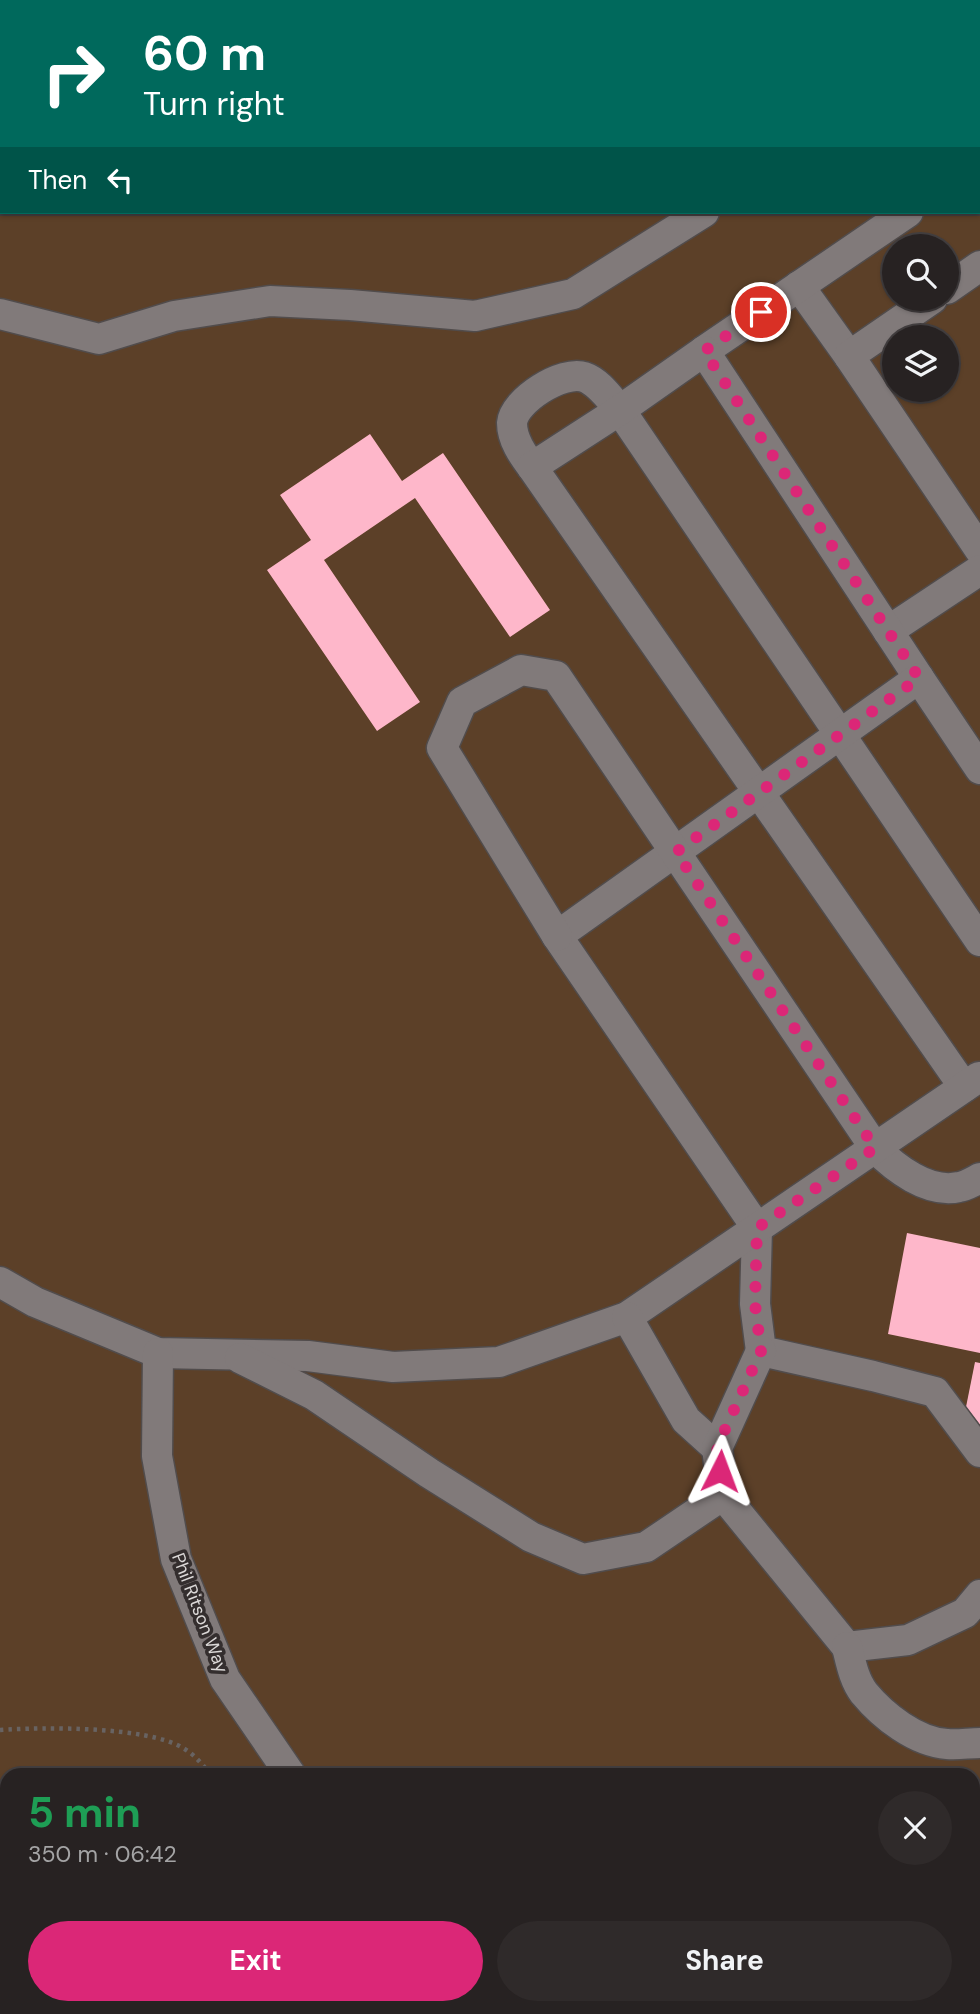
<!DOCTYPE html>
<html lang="en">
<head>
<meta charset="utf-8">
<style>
  :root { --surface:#272222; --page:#2f2a2a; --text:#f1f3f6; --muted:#a4a4a5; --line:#433f40; --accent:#db2777 }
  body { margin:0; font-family:"DM Sans",sans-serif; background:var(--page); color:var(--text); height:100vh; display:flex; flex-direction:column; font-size:26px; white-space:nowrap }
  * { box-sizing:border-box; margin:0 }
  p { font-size:23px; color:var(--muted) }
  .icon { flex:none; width:38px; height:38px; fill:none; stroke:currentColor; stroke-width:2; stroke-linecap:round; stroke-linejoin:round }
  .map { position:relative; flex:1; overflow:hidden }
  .drawer { position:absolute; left:0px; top:1768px; width:980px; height:247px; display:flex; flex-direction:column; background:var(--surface); border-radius:21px 21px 0 0; box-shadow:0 2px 5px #0004,0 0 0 2px var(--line) }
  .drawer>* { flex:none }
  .guide { position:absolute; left:0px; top:0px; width:980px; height:214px; box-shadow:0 2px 5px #0004,0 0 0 2px var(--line); background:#00695c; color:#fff; overflow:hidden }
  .tools { position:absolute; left:882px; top:234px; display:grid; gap:14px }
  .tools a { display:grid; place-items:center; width:77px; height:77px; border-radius:50%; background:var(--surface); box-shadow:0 2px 5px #0004,0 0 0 2px var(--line); font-size:35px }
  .pin { position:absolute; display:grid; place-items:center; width:60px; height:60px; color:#fff; margin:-30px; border:4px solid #fff; border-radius:50%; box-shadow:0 2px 7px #0007 }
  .me { position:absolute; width:77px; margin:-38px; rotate:3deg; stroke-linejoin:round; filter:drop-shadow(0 0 5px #0008) }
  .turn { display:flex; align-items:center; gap:24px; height:147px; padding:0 28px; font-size:32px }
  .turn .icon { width:91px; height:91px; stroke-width:2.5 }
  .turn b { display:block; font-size:49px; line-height:60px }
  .then { display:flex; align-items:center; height:66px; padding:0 28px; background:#0003; gap:14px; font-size:26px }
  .round { display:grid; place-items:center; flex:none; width:74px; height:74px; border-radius:37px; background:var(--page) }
  .headline { display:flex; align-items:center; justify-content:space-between; height:119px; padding:0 28px }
  h1 { font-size:42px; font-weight:700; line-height:52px; color:#1e9e55 }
  .primary-button { display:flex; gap:14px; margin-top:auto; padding:14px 28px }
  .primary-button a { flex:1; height:80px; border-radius:42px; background:var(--accent); color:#fff; font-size:28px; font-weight:700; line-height:80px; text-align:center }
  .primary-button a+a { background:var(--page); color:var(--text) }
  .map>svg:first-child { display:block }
  .green { fill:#5c4028; fill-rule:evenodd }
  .building { fill:#feb7ca }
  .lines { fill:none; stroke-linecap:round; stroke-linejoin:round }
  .minor-casing { stroke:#514c4c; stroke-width:33 }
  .path { stroke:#686362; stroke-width:4.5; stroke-dasharray:3.5 5; stroke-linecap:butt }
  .minor { stroke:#817a7a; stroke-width:30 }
  .route { stroke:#db2777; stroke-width:12; stroke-dasharray:0 21.6 }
  .labels { text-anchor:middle; stroke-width:7; stroke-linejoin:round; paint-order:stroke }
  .street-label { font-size:18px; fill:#dbd8d7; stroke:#342e2e }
</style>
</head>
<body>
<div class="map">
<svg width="980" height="2014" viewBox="0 0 980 2014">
  <rect width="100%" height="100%" fill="#342e2e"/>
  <!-- green -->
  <path class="green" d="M 0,0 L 980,0 L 980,2014 L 0,2014 ZM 2,2 L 978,2 L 978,212 L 2,212 ZM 894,247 L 947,247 L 947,299 L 894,299 ZM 894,338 L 947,338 L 947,390 L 894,390 ZM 7,1774 L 973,1774 L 973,2007 L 7,2007 Z"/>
  <!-- building -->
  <g class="building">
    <polygon points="370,434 402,481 443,453 550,610 510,637 415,498 324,560 420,702 377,731 267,570 311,540 280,495"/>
    <polygon points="907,1233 980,1248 980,1353 888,1334"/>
    <polygon points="975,1362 980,1363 980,1425 966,1407"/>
  </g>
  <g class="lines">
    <defs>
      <g id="minor">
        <polyline points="978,18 980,16"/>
        <polyline points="978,170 980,170"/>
        <polyline points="799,286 849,356"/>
        <polyline points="947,289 980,266"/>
        <polyline points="932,299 849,356 980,550"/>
        <polyline points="0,314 99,339 174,316 270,301 350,305 475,316 573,294 704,212"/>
        <polyline points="704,351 908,212"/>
        <path d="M 532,467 C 523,455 512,440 512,423 C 514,400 563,370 584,377 C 599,382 610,399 620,410 L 980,941"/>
        <polyline points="888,631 980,570"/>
        <polyline points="919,678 704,351 620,410 532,467 964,1087"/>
        <polyline points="980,769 919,678 557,936 757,1228 755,1304 761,1351 873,1376 935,1392 980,1452"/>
        <path d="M 557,936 L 442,748 L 462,702 L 521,670 L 556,676 L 875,1148 C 895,1168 928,1194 959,1187 C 966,1186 974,1181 980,1178"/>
        <polyline points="0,1282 35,1302 158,1353 308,1356 393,1367 499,1362 627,1317 979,1077"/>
        <polyline points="627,1317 686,1420 717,1448"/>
        <polyline points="761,1351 717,1448 723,1495 847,1647 908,1640 965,1613 980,1595"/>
        <polyline points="158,1353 157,1456 176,1559 225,1679 290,1774"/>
        <polyline points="240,1358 314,1395 429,1473 531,1537 583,1559 646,1547 723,1495"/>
        <path d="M 847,1647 C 851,1663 854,1680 864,1693 C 883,1716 916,1742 947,1744 C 958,1745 969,1743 980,1743"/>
        <polyline points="450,2007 454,2014"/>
      </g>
    </defs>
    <!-- minor casing -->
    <use href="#minor" class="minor-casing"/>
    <!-- path -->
    <g class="path">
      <path d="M 0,1730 C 43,1727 147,1726 183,1748 C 195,1755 202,1764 210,1774"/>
      <polyline points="973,1994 980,1991"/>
      <polyline points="292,2007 297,2014"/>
      <polyline points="923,2014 936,2007"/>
      <polyline points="952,2014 957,2007"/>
    </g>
    <!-- minor -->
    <use href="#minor" class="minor"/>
  </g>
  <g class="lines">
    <!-- route -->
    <polyline class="route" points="720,1471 717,1447 761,1351 755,1304 757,1228 875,1148 676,852 919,678 704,351 761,312"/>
  </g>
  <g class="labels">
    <!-- street labels -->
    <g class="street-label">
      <text transform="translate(200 1613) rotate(69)" y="6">Phil Ritson Way</text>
    </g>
  </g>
</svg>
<div class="tools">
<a><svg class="icon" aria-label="search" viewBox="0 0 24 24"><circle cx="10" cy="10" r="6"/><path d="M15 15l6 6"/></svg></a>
<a><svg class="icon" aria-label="layers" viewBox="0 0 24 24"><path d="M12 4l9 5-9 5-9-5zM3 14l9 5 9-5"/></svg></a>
</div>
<div class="pin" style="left:761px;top:312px;background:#d93025"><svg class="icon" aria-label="arrive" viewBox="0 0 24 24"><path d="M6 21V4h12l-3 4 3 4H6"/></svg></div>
<svg class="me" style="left:720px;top:1471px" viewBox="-20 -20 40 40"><path d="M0-17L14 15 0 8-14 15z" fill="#db2777" stroke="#fff" stroke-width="4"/></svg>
<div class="guide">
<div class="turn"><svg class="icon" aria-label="right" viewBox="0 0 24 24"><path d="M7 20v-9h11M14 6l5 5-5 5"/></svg><div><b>60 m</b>Turn right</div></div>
<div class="then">Then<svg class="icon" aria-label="left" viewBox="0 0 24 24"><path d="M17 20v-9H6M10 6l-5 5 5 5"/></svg></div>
</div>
<section class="drawer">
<div class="headline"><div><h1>5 min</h1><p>350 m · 06:42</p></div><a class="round"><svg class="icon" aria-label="close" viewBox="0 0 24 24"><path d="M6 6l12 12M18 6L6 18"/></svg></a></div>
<div class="primary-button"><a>Exit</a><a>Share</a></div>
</section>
</div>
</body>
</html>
